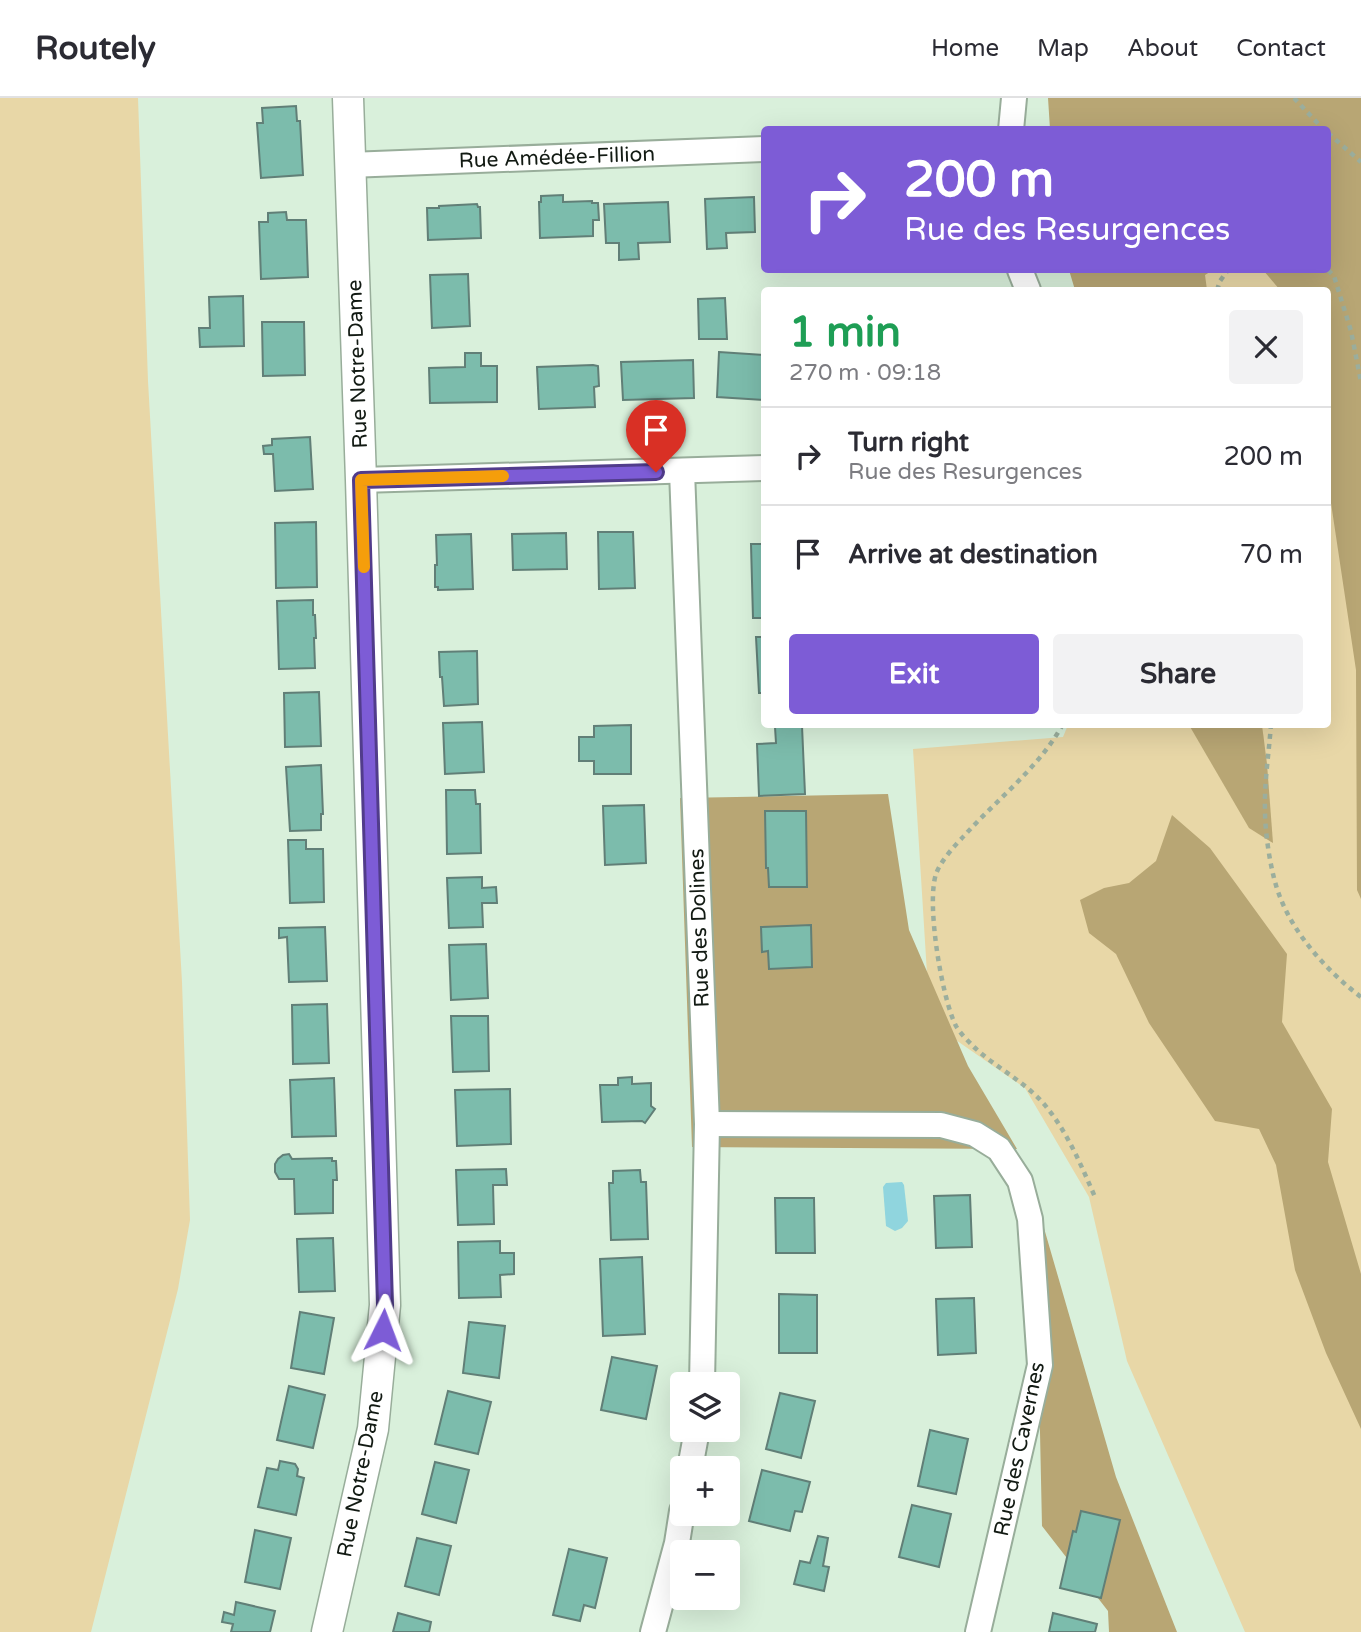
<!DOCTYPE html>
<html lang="en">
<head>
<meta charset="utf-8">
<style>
  :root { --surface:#fff; --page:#f2f2f3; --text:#2b2b33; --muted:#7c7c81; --line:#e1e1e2; --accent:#7d5cd6 }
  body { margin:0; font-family:"Varela Round",sans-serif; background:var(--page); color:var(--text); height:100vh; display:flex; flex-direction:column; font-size:26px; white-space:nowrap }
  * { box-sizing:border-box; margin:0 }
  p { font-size:23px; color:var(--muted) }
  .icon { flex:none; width:38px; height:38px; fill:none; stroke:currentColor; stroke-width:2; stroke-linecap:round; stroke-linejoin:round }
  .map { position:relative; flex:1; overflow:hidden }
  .panel { position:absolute; left:761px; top:189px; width:570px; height:441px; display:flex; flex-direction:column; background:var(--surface); border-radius:7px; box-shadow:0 7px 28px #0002 }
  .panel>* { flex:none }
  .banner { position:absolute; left:761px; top:28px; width:570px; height:147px; border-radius:7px; box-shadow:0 7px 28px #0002; background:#7d5cd6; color:#fff; overflow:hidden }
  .fabs { position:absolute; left:670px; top:1274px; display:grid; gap:14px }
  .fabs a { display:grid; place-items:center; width:70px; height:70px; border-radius:7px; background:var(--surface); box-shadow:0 7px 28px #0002; font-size:35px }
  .pin { position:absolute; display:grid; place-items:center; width:60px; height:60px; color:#fff; margin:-72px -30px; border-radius:50% 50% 50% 0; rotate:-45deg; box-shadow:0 0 7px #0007 }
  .pin .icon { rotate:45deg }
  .me { position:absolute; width:77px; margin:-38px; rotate:3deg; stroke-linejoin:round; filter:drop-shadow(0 0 5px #0008) }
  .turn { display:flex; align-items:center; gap:24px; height:147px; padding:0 28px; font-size:32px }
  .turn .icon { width:91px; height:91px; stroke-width:2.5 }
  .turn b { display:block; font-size:49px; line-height:60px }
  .round { display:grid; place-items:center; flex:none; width:74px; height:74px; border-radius:7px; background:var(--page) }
  .overview { display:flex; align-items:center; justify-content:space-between; height:119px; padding:0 28px }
  h1 { font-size:42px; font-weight:700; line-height:52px; color:#1e9e55 }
  .button { display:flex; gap:14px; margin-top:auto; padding:14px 28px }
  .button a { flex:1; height:80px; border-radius:7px; background:var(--accent); color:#fff; font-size:28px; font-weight:700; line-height:80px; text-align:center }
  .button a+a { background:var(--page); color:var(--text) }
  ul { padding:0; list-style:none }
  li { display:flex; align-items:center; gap:21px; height:98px; padding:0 28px; border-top:2px solid var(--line) }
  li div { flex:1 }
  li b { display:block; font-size:26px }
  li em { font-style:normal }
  header { display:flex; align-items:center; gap:42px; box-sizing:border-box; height:98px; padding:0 35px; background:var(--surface); border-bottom:2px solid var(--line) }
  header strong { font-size:33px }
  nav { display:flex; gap:38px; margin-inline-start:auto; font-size:24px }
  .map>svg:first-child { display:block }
  .green { fill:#e8d7a7 }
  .forest { fill:#b8a674 }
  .water { fill:#90d5de }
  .building { fill:#7cbcac; stroke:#617f77; stroke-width:2 }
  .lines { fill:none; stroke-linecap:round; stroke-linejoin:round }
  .minor-casing { stroke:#98ad9a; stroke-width:28 }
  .tertiary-casing { stroke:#98ad9a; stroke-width:33 }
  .path { stroke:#9bae9d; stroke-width:4.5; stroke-dasharray:5 5; stroke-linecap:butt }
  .minor { stroke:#fff; stroke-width:24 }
  .tertiary { stroke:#fff; stroke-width:30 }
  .route-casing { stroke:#513c8b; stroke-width:18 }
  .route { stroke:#7d5cd6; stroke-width:12 }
  .slow { stroke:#f59e0b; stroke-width:12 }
  .labels { text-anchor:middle; stroke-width:5; stroke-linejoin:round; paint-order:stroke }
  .street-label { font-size:21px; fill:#121a13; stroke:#fff }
</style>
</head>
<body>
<header>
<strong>Routely</strong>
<nav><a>Home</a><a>Map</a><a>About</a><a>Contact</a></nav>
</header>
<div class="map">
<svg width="1361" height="1534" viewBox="0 0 1361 1534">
  <rect width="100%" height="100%" fill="#d9f0db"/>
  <!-- green -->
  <g class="green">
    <polygon points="0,0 138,0 148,283 182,884 190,1122 178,1191 91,1534 0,1534"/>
    <polygon points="1361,0 1361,1534 1245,1534 1127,1263 1089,1099 1025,990 930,924 913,651 1063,639 1068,627 1328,626 1328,192 1092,192 1085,172 1328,172 1328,32 1067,32"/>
  </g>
  <!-- forest -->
  <g class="forest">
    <polygon points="1048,0 1361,0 1361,801 1357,792 1356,572 1328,385 1328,192 1280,192 1263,172 1328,172 1328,32 1050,31"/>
    <polygon points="1069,172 1213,172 1205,177 1207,192 1075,192"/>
    <polygon points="1189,627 1262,627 1267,666 1273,745 1249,730"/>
    <polygon points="888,696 909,832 968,968 1017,1051 692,1049 680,700"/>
    <polygon points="1172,717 1210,750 1287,856 1282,924 1332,1011 1328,1064 1361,1176 1361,1331 1326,1255 1295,1172 1276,1067 1259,1031 1215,1023 1149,925 1116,856 1089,835 1080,802 1104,790 1129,785 1156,763"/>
    <polygon points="1035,1099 1116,1379 1177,1534 1109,1534 1108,1513 1042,1428"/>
  </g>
  <!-- water -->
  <polygon class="water" points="902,1084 904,1087 908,1123 902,1130 895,1133 886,1128 883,1089 886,1085"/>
  <!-- building -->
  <g class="building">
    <polygon points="296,8 297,23 300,23 303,77 261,80 257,25 263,25 262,10"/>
    <polygon points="563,97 563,104 592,103 592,105 598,105 599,122 593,122 593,138 540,140 539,104 541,104 541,98"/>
    <polygon points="754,99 755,134 726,135 727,150 707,151 705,101"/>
    <polygon points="668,104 670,144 638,145 639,161 619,162 619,145 606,145 604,106"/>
    <polygon points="477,106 478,109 480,109 481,140 428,142 427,110 439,110 439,108"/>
    <polygon points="286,114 287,122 306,122 308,179 261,181 259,124 268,124 268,115"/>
    <polygon points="468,176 470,228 432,230 430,177"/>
    <polygon points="243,198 244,248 200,249 199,230 210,230 209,199"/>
    <polygon points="725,200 727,241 699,241 698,201"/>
    <polygon points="262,224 304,224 305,277 263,278"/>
    <polygon points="719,254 765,257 765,302 717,299"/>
    <polygon points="465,255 481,255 481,268 497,268 497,304 430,305 429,270 465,269"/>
    <polygon points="693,262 694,300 623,302 621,264"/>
    <polygon points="593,267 598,268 599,288 594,289 595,309 539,311 537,269"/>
    <polygon points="310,339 313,391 275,393 273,356 264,356 263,348 272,347 272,341"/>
    <polygon points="316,424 317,489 276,490 275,425"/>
    <polygon points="598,434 633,434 635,490 599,491"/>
    <polygon points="566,435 567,471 513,472 512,436"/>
    <polygon points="471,436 473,491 438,492 438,489 435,489 435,467 437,467 436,437"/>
    <polygon points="751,446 765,446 765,520 753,520"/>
    <polygon points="313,502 313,517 315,517 316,540 314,540 315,570 279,571 277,503"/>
    <polygon points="756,539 765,539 765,595 759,595"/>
    <polygon points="477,553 478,606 444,608 442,579 440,579 439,554"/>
    <polygon points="319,594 321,648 285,649 284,595"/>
    <polygon points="482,624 484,674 445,676 443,625"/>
    <polygon points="631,627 631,676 594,676 594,663 579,663 579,639 594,639 594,628"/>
    <polygon points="802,628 805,696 759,698 757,646 776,645 775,629"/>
    <polygon points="321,667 323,716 321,716 321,732 290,733 286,669"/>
    <polygon points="446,692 475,692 476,706 480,706 481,755 447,756"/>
    <polygon points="644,707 646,765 605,767 603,708"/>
    <polygon points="765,713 806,713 807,789 769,789 768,770 766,770"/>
    <polygon points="288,742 306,742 306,751 323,751 324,804 290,805"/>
    <polygon points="482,779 482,790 496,789 497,805 482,805 483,829 449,830 447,780"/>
    <polygon points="811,827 812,869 769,871 768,853 762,854 761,829"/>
    <polygon points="325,829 327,883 289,884 287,839 279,840 279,830"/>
    <polygon points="486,846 488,900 451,902 449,847"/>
    <polygon points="327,906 329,965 293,966 292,907"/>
    <polygon points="451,918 488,918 489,973 453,974"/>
    <polygon points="632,979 632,986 651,985 651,1008 655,1011 645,1025 642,1023 602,1024 600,987 618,987 618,980"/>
    <polygon points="334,980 336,1038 292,1039 290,982"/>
    <polygon points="510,991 511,1046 457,1048 455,992"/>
    <polygon points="289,1056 292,1061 332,1060 332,1063 336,1063 337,1082 333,1082 333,1115 295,1116 294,1081 279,1081 275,1074 275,1066 278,1061 283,1057"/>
    <polygon points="506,1071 507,1087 493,1087 494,1126 458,1127 456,1072"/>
    <polygon points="640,1072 641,1084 646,1084 648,1141 611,1142 609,1085 613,1085 613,1073"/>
    <polygon points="970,1097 972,1149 936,1150 934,1098"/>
    <polygon points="775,1100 814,1100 815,1155 776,1155"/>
    <polygon points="333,1140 335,1193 299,1194 297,1141"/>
    <polygon points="500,1143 500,1155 514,1155 514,1176 500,1177 501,1199 459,1200 458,1144"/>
    <polygon points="642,1159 645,1236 603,1238 600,1161"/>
    <polygon points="779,1196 817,1197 817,1255 779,1255"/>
    <polygon points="974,1200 976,1255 938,1257 936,1201"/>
    <polygon points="300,1214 334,1220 324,1276 291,1270"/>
    <polygon points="469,1224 505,1228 499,1280 463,1275"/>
    <polygon points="612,1259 657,1268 646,1321 601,1312"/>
    <polygon points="289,1288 325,1297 313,1350 277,1342"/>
    <polygon points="448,1293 491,1304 478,1356 435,1346"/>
    <polygon points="780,1295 815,1303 801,1360 766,1351"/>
    <polygon points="930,1332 968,1341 956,1396 918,1388"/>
    <polygon points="280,1363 295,1366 298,1371 297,1378 304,1380 296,1417 258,1409 267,1370 278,1372"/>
    <polygon points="435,1364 469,1372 456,1425 422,1416"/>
    <polygon points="762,1372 810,1384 802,1414 795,1413 790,1433 749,1423"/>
    <polygon points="912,1407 951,1416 939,1469 899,1459"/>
    <polygon points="1081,1413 1120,1422 1101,1500 1060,1490 1073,1433 1076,1434"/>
    <polygon points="255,1432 291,1440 280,1491 245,1484"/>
    <polygon points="818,1438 828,1440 823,1468 829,1469 824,1493 794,1486 800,1463 810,1465"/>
    <polygon points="417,1440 451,1448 439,1497 405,1488"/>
    <polygon points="569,1451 607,1460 595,1510 584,1507 580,1523 553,1517"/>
    <polygon points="236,1504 275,1513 270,1534 231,1534 233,1526 222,1524 224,1514 234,1517"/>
    <polygon points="398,1515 431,1524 429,1534 393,1534"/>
    <polygon points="1053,1515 1097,1526 1095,1534 1049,1534"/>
  </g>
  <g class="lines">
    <defs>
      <g id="minor">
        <polyline points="1011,32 1014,0"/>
        <polyline points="349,67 765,51"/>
        <polyline points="1020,172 1028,192"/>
        <polyline points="682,373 707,1026 702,1286"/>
        <polyline points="361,382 765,370"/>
        <polyline points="707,1026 941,1027 975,1036 999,1051 1020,1083 1030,1121 1040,1267 978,1534"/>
        <polyline points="690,1370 697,1332"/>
        <polyline points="653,1534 677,1445 682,1413"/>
      </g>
      <polyline id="tertiary" points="327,1534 373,1331 385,1207 361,382 348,0"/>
    </defs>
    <!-- minor casing -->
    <use href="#minor" class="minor-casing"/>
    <!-- tertiary casing -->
    <use href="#tertiary" class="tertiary-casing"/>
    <!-- path -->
    <g class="path">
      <polyline points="1294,0 1324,32"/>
      <polyline points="1328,35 1361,64"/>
      <polyline points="1328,172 1334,178 1351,233 1361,284"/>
      <polyline points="1217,192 1220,183 1228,172"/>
      <path d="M 1063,626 C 1039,670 997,701 964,738 C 955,747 940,764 936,776 C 926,806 942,901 956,928 C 960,935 968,943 974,949 C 995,969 1024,983 1044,1006 C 1067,1033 1081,1067 1095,1099"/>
      <path d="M 1271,626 C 1269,655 1264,685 1265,713 C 1265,736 1271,777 1280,799 C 1295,838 1328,874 1361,899"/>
    </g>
    <!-- minor -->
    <use href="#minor" class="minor"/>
    <!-- tertiary -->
    <use href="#tertiary" class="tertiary"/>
  </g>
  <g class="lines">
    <defs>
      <polyline id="route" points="383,1232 385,1207 361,382 656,374"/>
    </defs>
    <!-- route casing -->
    <use href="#route" class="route-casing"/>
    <!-- route -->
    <use href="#route" class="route"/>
    <!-- slow -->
    <polyline class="slow" points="364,469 361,382 503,378"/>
  </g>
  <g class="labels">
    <!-- street labels -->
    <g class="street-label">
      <text transform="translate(557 59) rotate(-2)" y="7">Rue Amédée-Fillion</text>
      <text transform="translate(357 266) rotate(-92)" y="7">Rue Notre-Dame</text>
      <text transform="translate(699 830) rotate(-92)" y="7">Rue des Dolines</text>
      <text transform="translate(1019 1351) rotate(-78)" y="7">Rue des Cavernes</text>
      <text transform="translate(360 1376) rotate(-79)" y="7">Rue Notre-Dame</text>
    </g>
  </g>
</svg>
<div class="fabs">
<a><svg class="icon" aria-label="layers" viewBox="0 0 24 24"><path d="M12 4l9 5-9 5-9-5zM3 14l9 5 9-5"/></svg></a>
<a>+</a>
<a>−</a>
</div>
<div class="pin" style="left:656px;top:374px;background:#d93025"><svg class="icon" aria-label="arrive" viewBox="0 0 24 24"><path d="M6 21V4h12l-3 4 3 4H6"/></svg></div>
<svg class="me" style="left:383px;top:1232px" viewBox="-20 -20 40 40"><path d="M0-17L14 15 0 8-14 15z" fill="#7d5cd6" stroke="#fff" stroke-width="4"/></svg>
<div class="banner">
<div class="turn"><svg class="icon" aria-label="right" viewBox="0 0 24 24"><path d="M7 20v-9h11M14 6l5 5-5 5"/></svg><div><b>200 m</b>Rue des Resurgences</div></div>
</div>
<section class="panel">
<div class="overview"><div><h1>1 min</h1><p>270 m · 09:18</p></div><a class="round"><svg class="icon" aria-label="close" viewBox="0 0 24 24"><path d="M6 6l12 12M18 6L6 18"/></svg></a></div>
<ul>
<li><svg class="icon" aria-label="right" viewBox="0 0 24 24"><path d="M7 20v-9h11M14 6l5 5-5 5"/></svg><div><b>Turn right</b><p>Rue des Resurgences</p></div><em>200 m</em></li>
<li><svg class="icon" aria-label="arrive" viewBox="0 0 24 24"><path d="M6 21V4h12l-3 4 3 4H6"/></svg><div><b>Arrive at destination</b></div><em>70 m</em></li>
</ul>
<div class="button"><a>Exit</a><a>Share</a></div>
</section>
</div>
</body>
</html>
